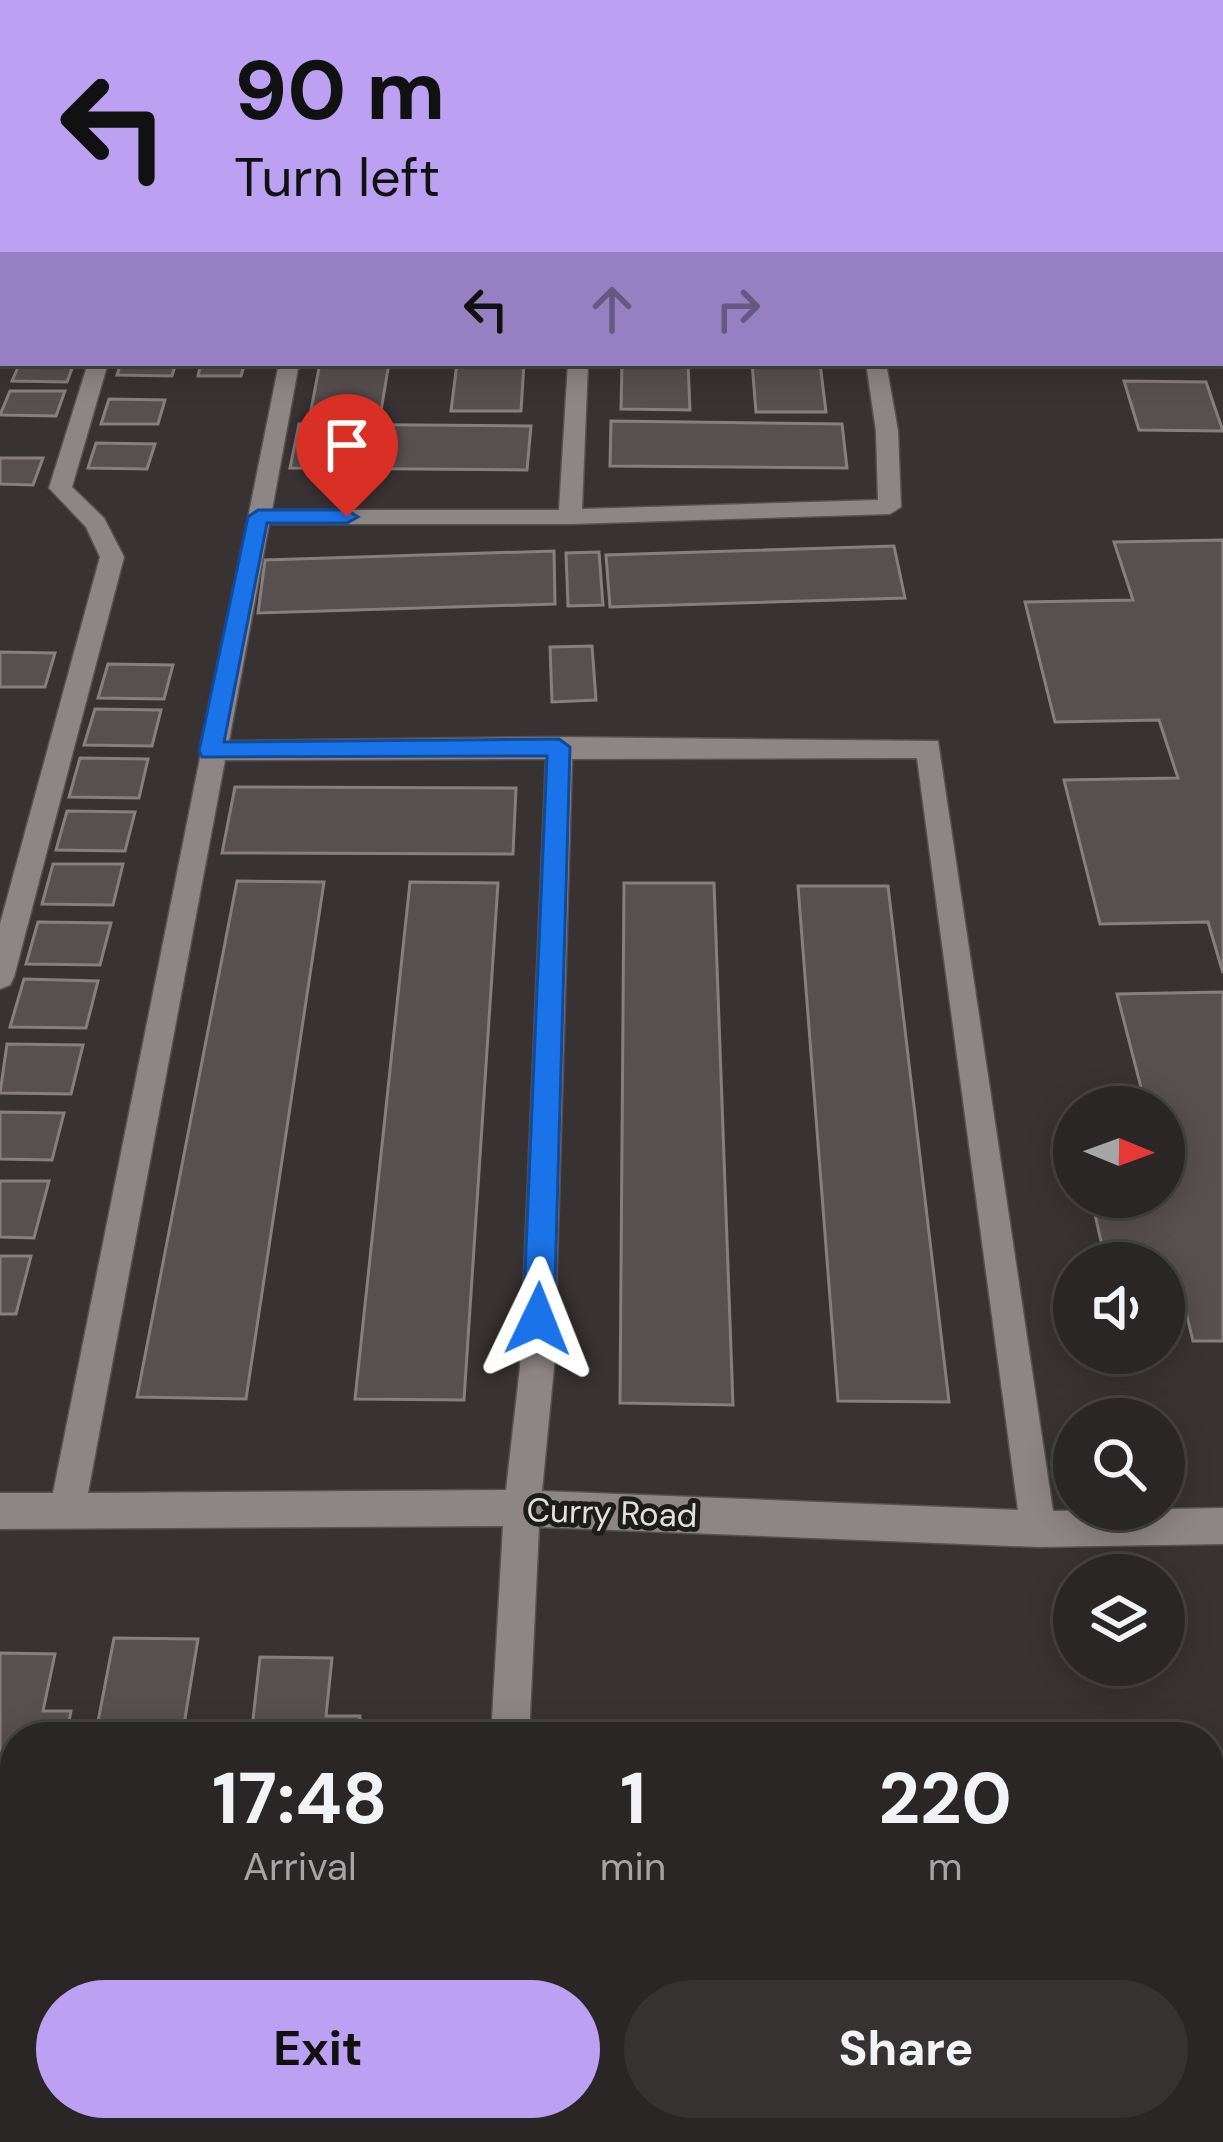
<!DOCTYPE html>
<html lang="en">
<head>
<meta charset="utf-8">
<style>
  :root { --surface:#2b2626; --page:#373232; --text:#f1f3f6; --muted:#a6a5a7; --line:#474343; --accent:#bca0f2 }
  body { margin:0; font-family:"DM Sans",sans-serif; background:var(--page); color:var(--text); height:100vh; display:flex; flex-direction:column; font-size:45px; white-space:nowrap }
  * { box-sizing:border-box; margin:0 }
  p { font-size:39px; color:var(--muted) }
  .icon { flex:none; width:66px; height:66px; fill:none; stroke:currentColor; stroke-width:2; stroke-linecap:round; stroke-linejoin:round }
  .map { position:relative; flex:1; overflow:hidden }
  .drawer { position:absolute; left:0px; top:1722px; width:1224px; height:420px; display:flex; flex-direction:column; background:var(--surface); border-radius:48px 48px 0 0; box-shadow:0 6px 30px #0003,0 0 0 3px var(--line) }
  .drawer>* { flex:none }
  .banner { position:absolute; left:0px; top:0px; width:1224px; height:366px; box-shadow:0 6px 30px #0003,0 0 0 3px var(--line); background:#bca0f2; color:#111; overflow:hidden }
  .needle { width:78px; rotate:91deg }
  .fabs { position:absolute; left:1053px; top:1086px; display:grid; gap:24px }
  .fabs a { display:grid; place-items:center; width:132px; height:132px; border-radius:50%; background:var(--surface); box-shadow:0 6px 30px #0003,0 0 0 3px var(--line); font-size:60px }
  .pin { position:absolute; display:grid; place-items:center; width:102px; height:102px; color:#fff; margin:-123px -51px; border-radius:50% 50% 50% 0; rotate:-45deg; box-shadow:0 0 12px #0007 }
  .pin .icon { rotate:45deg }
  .me { position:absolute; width:132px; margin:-66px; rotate:2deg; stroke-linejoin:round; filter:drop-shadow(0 0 9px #0008) }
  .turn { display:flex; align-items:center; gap:42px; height:252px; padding:0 36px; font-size:54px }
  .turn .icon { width:156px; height:156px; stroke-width:2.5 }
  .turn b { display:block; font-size:84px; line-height:102px }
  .lanes { display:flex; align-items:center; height:114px; padding:0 36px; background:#0003; justify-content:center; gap:60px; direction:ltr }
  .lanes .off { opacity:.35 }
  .eta { display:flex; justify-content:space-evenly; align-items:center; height:204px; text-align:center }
  .eta b { font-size:72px; font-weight:700; line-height:84px }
  .action { display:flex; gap:24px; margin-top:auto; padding:24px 36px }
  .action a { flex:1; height:138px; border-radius:72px; background:var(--accent); color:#111; font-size:48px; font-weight:700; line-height:138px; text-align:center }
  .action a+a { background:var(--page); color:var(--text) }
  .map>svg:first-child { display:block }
  .building { fill:#584f50; stroke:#877e7e; stroke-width:3 }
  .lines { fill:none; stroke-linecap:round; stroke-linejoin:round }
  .minor-casing { stroke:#575151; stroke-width:3 }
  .minor { fill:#8e8585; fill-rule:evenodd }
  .route { fill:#1a73e8; stroke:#114b97; stroke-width:3 }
  .labels { text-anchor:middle; stroke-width:10; stroke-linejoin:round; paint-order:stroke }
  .street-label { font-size:33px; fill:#e4dfdf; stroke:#1e1b1b }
</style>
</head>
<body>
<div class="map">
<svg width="1223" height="2142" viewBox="0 0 1223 2142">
  <rect width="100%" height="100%" fill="#393232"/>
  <!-- building -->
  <g class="building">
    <polygon points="700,0 701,3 484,1 504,0"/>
    <polygon points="20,363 74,363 67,382 12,381"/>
    <polygon points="121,363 176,363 172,376 117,375"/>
    <polygon points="201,363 245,363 241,376 198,376"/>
    <polygon points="320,363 389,363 381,411 311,410"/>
    <polygon points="457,363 524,363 521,411 451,411"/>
    <polygon points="622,363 688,363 690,410 621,409"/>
    <polygon points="752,363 820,363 826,412 756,412"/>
    <polygon points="1124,381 1206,382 1223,431 1139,430"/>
    <polygon points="10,391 65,391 56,416 0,415"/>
    <polygon points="109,399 165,400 158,424 101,424"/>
    <polygon points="611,421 842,424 847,468 610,466"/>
    <polygon points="299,424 531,426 527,470 290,468"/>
    <polygon points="96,443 155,444 147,469 88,468"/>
    <polygon points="0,458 43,458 33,485 0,484"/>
    <polygon points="1222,540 1223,543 1223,973 1208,922 1100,924 1064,780 1178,778 1159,720 1055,722 1025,602 1133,600 1114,542"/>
    <polygon points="894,546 905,598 610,607 606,555"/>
    <polygon points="554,551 555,604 258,613 265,560"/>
    <polygon points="599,552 603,605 568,606 566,553"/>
    <polygon points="592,646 596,700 552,702 550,647"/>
    <polygon points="0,652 55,653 45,687 0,687"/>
    <polygon points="108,664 173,665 164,699 98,698"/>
    <polygon points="95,709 161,710 152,746 84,745"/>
    <polygon points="80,758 148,759 139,798 69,797"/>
    <polygon points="235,787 516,788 513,854 222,853"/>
    <polygon points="67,811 135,812 125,851 56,850"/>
    <polygon points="53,864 123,864 113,905 42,904"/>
    <polygon points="237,881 324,882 246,1399 137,1397"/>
    <polygon points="410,882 498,883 464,1400 355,1399"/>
    <polygon points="624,883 714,883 733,1405 620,1403"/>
    <polygon points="798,886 888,886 949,1402 838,1401"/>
    <polygon points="38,922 111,923 100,965 26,964"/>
    <polygon points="24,979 98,981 86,1028 10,1027"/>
    <polygon points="1223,992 1223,1341 1193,1341 1185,1308 1164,1308 1164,1263 1106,1263 1091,1197 1164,1197 1164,1107 1146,1107 1117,994"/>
    <polygon points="7,1044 83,1045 71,1094 0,1093"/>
    <polygon points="0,1112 64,1113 52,1160 0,1159"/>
    <polygon points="0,1181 49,1181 34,1238 0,1237"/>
    <polygon points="0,1256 31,1256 16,1314 0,1314"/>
    <polygon points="114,1638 198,1639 182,1737 95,1737"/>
    <polygon points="0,1653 55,1654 43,1711 71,1711 66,1737 15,1737 15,1800 0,1800"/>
    <polygon points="260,1657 332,1658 326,1716 360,1716 359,1737 251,1737"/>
    <rect x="666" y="2127" width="126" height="15"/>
  </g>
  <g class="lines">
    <defs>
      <g id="minor">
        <rect x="1221" y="162" width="2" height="10"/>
        <rect x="0" y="163" width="3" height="10"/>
        <polygon points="88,363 108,363 72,487 104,518 124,557 14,977 10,985 0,989 0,924 100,557 86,527 49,488"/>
        <path d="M 279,363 L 299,363 L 272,510 L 559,510 L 568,363 L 588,363 L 582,509 L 878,500 L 876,431 L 866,363 L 886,363 L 898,431 L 901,507 L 890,514 L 570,524 L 269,524 L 229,741 L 559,737 L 938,741 L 1053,1511 L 1223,1508 L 1223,1544 L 1038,1547 L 539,1527 L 529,1737 L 491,1737 L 503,1526 L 0,1529 L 0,1493 L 53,1493 ZM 917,758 L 1018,1510 L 542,1491 L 554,1367 L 572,759 ZM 546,759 L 520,1367 L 506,1490 L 88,1493 L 225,760 Z"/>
        <polygon points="467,2127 511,2127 510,2142 466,2142"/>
      </g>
    </defs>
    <!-- minor casing -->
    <use href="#minor" class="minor-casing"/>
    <!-- minor -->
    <use href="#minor" class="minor"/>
  </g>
  <!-- route -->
  <polygon class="route" points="258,510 347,510 358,517 347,523 267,523 224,742 559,739 570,747 554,1319 549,1330 538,1334 528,1330 523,1319 547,756 202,757 199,751 248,517"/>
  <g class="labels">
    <!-- street labels -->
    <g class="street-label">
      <text transform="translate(612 1512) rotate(2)" y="12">Curry Road</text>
    </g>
  </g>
</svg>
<div class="fabs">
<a><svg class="needle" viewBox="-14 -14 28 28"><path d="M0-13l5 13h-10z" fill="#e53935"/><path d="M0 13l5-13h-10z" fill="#a6a5a7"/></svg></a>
<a><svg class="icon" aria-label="sound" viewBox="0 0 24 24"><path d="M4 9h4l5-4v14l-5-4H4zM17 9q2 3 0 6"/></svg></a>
<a><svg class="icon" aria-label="search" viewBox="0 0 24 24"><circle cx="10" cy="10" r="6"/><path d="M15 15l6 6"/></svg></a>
<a><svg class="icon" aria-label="layers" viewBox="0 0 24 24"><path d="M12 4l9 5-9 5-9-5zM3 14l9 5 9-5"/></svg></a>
</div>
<div class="pin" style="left:347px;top:517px;background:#d93025"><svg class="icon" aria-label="arrive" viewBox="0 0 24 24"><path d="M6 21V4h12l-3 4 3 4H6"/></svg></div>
<svg class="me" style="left:538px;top:1319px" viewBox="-20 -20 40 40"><path d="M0-17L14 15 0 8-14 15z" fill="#1a73e8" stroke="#fff" stroke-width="4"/></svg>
<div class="banner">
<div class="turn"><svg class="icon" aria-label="left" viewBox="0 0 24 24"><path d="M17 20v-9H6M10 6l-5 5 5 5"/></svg><div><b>90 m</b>Turn left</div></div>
<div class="lanes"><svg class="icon" aria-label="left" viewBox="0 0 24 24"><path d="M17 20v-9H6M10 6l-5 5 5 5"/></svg><svg class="icon off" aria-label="ahead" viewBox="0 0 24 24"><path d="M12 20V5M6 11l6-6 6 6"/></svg><svg class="icon off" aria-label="right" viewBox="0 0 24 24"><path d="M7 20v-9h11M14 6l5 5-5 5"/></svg></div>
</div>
<section class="drawer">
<div class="eta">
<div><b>17:48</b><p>Arrival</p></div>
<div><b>1</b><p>min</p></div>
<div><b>220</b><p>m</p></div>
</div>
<div class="action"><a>Exit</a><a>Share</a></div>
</section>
</div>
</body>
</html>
